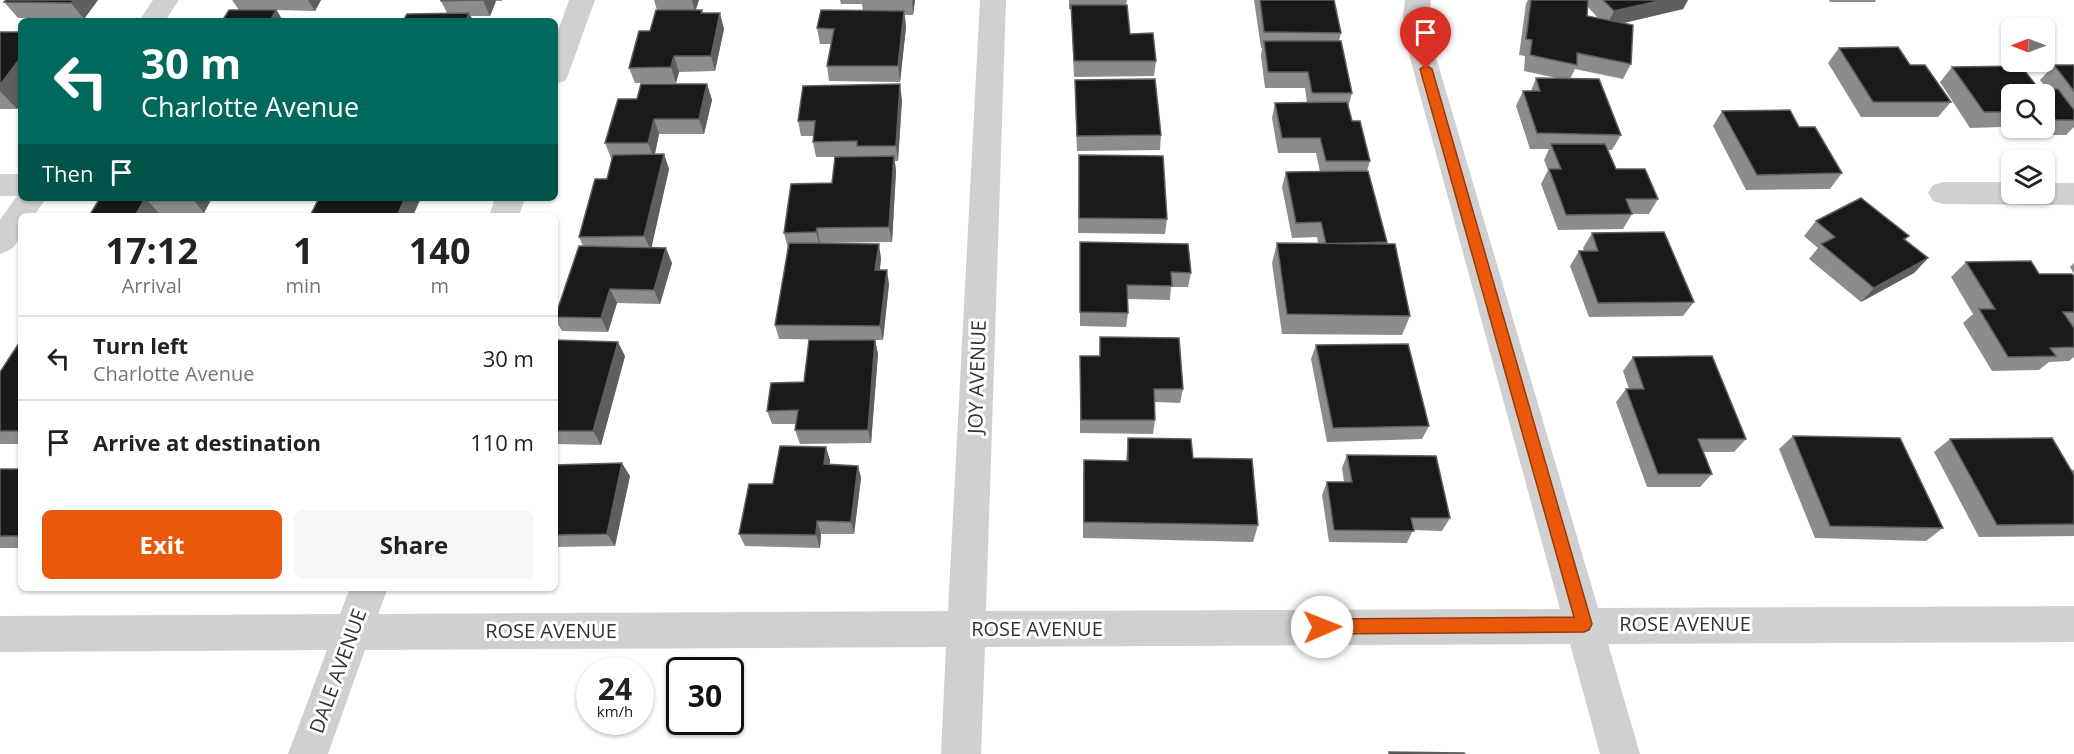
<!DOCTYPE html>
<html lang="en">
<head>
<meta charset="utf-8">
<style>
  :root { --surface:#fff; --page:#f6f6f6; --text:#222; --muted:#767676; --line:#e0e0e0; --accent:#ea580c }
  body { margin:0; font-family:"Open Sans",sans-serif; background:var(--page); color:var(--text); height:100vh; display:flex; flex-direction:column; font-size:22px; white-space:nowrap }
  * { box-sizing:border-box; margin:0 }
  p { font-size:20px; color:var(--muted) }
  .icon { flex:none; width:33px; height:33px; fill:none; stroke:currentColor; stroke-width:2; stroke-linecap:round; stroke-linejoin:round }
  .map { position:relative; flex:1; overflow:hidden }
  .drawer { position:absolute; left:18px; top:213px; width:540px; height:378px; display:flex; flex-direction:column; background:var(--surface); border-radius:9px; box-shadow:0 2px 4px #0004 }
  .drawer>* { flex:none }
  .hud { position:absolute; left:18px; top:18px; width:540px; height:183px; border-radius:9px; box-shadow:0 2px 4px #0004; background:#00695c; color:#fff; overflow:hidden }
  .needle { width:39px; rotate:270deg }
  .fabs { position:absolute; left:2001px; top:18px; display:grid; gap:12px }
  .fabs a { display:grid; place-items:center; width:54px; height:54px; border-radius:9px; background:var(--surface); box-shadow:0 2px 4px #0004; font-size:30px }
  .speed { position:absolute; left:576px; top:657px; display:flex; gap:12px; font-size:30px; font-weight:700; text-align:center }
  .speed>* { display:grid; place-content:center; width:78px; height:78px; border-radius:50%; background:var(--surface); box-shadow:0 2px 4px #0004; line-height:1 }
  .speed small { font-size:15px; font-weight:400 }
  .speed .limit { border:3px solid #111; border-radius:9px; background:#fff; color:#111 }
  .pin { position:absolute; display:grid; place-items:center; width:51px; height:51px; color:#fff; margin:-62px -26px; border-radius:50% 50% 50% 0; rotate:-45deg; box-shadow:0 0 6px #0007 }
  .pin .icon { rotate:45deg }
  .me { position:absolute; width:66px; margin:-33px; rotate:89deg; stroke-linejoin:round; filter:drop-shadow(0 0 4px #0008) }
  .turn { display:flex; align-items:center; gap:21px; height:126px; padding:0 24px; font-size:27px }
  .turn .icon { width:78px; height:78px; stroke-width:2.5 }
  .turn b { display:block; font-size:42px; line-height:51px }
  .then { display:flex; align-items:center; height:57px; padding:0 24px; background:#0003; gap:12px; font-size:22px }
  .eta { display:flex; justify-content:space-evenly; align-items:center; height:102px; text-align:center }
  .eta b { font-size:36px; font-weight:700; line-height:42px }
  .cta { display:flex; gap:12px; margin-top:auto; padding:12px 24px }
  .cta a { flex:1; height:69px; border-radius:9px; background:var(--accent); color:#fff; font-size:24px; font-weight:700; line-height:69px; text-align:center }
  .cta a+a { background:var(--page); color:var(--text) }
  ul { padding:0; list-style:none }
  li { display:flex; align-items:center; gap:18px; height:84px; padding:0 24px; border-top:2px solid var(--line) }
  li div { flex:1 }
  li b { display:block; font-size:22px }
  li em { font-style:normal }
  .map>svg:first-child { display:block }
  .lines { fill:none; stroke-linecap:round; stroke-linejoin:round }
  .minor { fill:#d0d0d0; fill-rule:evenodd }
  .wall { fill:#8c8c8c; fill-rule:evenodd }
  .shaded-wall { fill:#5f5f5f }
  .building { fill:#1a1a1a; stroke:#5f5f5f; stroke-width:1.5 }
  .route { fill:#ea580c; stroke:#983908; stroke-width:1.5 }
  .labels { text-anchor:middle; stroke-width:6; stroke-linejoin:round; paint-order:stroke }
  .street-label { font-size:20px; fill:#333; stroke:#fff }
</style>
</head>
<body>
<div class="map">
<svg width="2074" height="754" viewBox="0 0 2074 754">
  <rect width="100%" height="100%" fill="#fff"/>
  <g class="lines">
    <!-- minor -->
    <g class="minor">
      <polygon points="153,0 179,0 165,21 139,21"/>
      <polygon points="569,0 595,0 568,75 565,81 555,84 555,39"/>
      <polygon points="980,0 1006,0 986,611 1560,609 1407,47 1403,16 1405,0 1431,0 1429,16 1433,47 1598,608 2074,606 2074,642 1608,644 1640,754 1600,754 1570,644 985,647 981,754 941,754 946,647 365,650 328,754 288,754 327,650 0,652 0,616 340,614 350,588 388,588 378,614 948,611"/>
      <path d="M 0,174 L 21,174 L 21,198 L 46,198 L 34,216 L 21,216 C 21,235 21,248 0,254 L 0,220 L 17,196 L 0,196 Z"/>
      <polygon points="1943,182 2012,182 2012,194 2044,194 2044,183 2074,183 2074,205 1943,204 1933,201 1928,193 1933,185"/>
      <polygon points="495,198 525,198 519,216 489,216"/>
    </g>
  </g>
  <!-- wall -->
  <g class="wall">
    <polygon points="6,0 98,0 84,19 18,18 4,2"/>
    <polygon points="232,0 321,0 315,11 277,10 283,21 222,21 239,10"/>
    <polygon points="441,0 502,0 502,1 496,1 490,16 471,16 473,21 403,21 447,13 441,1"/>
    <polygon points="654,0 699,0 696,10 702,10 703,13 724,29 715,71 679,72 676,83 635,83 629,68 650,31 657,10"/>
    <polygon points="840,0 915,0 913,15 905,15 906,27 900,82 829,81 827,66 831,44 820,44 817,28 863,11 862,4 841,4"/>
    <polygon points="1069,0 1127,0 1126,5 1130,34 1156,61 1154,76 1074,77 1071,9 1069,9"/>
    <polygon points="1254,0 1334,0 1341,33 1339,41 1352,93 1348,108 1352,121 1370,161 1367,171 1387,242 1386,244 1410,316 1402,335 1282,334 1272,263 1277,243 1318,243 1317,237 1292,238 1282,187 1286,172 1320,172 1316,153 1278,153 1272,118 1275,103 1307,103 1305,88 1265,88 1261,56 1262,48 1261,48"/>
    <path d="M 1528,0 L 1688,0 L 1683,9 L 1624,23 L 1631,64 L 1623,79 L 1575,69 L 1570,79 L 1621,135 L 1612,150 L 1608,150 L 1616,169 L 1658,199 L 1649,214 L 1632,214 L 1623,229 L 1558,230 L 1541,184 L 1548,170 L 1544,160 L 1549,149 L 1530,149 L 1516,106 L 1523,91 L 1531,91 L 1536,78 L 1561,79 L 1524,71 L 1525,56 L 1519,55 L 1526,4 ZM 1588,7 L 1598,18 L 1587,16 Z"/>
    <polygon points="1829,0 1876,0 1875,2 1830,2"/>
    <polygon points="0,32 21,32 21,104 17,109 0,109"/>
    <polygon points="1839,48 1910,65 1951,102 1938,117 1861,117 1828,63"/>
    <path d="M 2054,65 L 2074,65 L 2074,127 L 2066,135 L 2007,135 L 2001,127 L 1970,128 L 1940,82 L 1952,67 L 2039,89 L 2047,89 L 2040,80 ZM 2012,94 L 2044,94 L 2044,128 L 2012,128 Z"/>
    <polygon points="1075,80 1161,135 1160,150 1077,151 1075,95"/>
    <polygon points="707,84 712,100 704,134 659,134 655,154 664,154 669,169 651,248 672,263 660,304 617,303 608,332 562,331 555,319 555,315 583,246 579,237 607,179 612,158 611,158 605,143 637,99"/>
    <polygon points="902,100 898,161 895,161 896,171 892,242 821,243 881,258 880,270 889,284 883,340 875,340 878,354 871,443 800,444 795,430 796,424 772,424 767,411 804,382 874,340 779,339 775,325 788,248 784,233 858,157 816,157 813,142 813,136 801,136 798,121"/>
    <polygon points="1722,111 1842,173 1830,189 1746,190 1713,126"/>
    <polygon points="1079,155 1167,219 1165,234 1078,233"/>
    <polygon points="100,198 212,198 204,213 159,213"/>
    <polygon points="1816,221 1909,236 1905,240 1928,258 1914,273 1861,302 1809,259 1818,248 1804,236"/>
    <polygon points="1592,233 1694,302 1683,316 1589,317 1570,266 1579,251 1584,251 1583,248"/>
    <polygon points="1080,242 1191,273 1188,287 1171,287 1170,300 1127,299 1128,313 1126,327 1080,326"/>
    <polygon points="1966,262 2039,274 2074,276 2074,326 2073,326 2074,328 2074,357 2069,361 2049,362 2039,370 1992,371 1963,323 1973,314 1951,277"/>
    <polygon points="2074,263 2074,274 2070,267"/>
    <polygon points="1100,337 1183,389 1180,403 1154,402 1155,420 1153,434 1080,433 1080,356 1099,356"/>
    <polygon points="21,340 21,444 0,444 0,372"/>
    <polygon points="555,340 625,356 601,445 555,444"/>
    <polygon points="1316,345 1429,426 1422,439 1327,442 1311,359"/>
    <polygon points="1633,357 1746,439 1734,452 1704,452 1712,474 1700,487 1647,487 1616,402 1626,389 1629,389 1623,371"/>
    <polygon points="1793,436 1943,528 1926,541 1815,538 1779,449"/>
    <polygon points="1128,438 1193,458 1258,525 1253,542 1083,538 1083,477 1084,460 1126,461"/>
    <polygon points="1950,439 2072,471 2074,469 2074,536 1979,537 1934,452"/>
    <polygon points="1347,455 1450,518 1442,531 1413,530 1407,543 1329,542 1322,495 1327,482 1344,482 1342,468"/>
    <polygon points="830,460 830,465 858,466 861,478 854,534 821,534 820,548 745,546 739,534 773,484"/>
    <polygon points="555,465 630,476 615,546 555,547"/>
    <rect x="0" y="469" width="21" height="79"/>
  </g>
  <!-- shaded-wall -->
  <g class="shaded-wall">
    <polygon points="74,0 98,0 84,19 71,3"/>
    <polygon points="308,0 321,0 315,11"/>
    <polygon points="483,0 495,0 496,1 490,16"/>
    <polygon points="692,0 699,0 695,11"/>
    <polygon points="912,0 915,0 913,15"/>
    <polygon points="1663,0 1688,0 1683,9 1606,27 1614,11"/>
    <polygon points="276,10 283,21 270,21"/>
    <polygon points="904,11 906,27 900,82 898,66"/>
    <polygon points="469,13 473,21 466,21"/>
    <polygon points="720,13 724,29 715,71 711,56"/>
    <polygon points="674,56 679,72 676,83 671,67"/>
    <polygon points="21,57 21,104 17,109 0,91 0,85"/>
    <polygon points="707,84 712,100 704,134 699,119"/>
    <polygon points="900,84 902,100 898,161 896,146"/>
    <polygon points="654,119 659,134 654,158 648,143"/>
    <polygon points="664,154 669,169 651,250 644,236"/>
    <polygon points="894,156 896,171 892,242 889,227"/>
    <polygon points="145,198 159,213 157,216 135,216"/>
    <polygon points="192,198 212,198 204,213"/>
    <polygon points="405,198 421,198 413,216 397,216"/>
    <polygon points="817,228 820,243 820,247 816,232"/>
    <polygon points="879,244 881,258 878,284 875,270"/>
    <polygon points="666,248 672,263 660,304 654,290"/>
    <polygon points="1928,258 1914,273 1861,302 1874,288"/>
    <polygon points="887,270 889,284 883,340 880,326"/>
    <polygon points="610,289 617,303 608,332 601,318"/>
    <polygon points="875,340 878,354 871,443 868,430"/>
    <polygon points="618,342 625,356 601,445 593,431"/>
    <polygon points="826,447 830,460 828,477 824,464"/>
    <polygon points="622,463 630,476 615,546 607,534"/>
    <polygon points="858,466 861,478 854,534 851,522"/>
    <polygon points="817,521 821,534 820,548 816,535"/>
  </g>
  <!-- building -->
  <g class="building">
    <polygon points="6,0 74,0 71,3 4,2"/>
    <polygon points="441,0 483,0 441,1"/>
    <polygon points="1260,0 1334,0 1341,33 1264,32"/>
    <polygon points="1531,0 1588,0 1587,16 1633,25 1631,64 1577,53 1577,65 1530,55 1532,40 1526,39"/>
    <polygon points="1603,0 1663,0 1614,11"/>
    <polygon points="1071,5 1127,5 1130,34 1153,33 1156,61 1074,61"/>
    <polygon points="229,10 276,10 270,21 222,21"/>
    <polygon points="656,10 702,10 701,13 720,13 711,56 674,56 671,67 629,68 639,31 650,31"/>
    <polygon points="821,10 904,11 898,66 827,66 834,29 817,28"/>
    <polygon points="469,13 466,21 403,21 407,14"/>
    <polygon points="0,32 21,32 21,57 0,85"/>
    <polygon points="1264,41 1341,41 1352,93 1312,93 1308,72 1268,72"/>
    <polygon points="1898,47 1910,65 1925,65 1951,102 1873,102 1839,48"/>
    <polygon points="2054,65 2074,65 2074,91"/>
    <polygon points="2021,66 2039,89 2058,89 2074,110 2074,120 2044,120 2044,94 2012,94 2012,112 1984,112 1952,67"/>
    <polygon points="1536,78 1599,79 1621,135 1537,133 1523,91 1540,91"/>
    <polygon points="1155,79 1161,135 1077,136 1075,80"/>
    <polygon points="641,84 707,84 699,119 654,119 648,143 605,143 618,99 637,99"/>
    <polygon points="900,84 896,146 857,146 857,141 813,142 815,121 798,121 803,86"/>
    <polygon points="1347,102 1352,121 1360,121 1370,161 1326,161 1320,138 1282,138 1275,103"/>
    <polygon points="1790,110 1799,127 1815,127 1842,173 1757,175 1722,111"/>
    <polygon points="1551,144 1605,144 1616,169 1645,169 1658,199 1626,199 1632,214 1566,215 1549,169 1561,169"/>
    <polygon points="664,154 644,236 579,237 595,179 607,179 613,155"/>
    <polygon points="1079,155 1163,156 1167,219 1079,218"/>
    <polygon points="894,156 889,227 817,228 816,232 784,233 791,184 832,183 835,157"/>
    <polygon points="1368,171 1387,242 1326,244 1321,222 1296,223 1286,172"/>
    <polygon points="100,198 145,198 135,216 89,216"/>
    <polygon points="319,198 405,198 397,216 310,216"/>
    <polygon points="1861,198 1909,236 1904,239 1928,258 1874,288 1821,244 1835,237 1816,221"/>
    <polygon points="1664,232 1694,302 1598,303 1579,251 1598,251 1592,233"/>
    <polygon points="1080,242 1188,244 1191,273 1171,272 1172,286 1127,285 1128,313 1080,312"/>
    <polygon points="789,243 879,244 875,270 887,270 880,326 775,325"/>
    <polygon points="1277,243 1395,244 1410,316 1287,314"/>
    <polygon points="579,246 666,248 654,290 610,289 601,318 555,317"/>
    <polygon points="2031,261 2039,274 2072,274 2074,276 2074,312 2063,312 2074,328 2074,347 2050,348 2056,356 2008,357 1979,309 1995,309 1966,262"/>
    <polygon points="1100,337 1179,338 1183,389 1154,389 1155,420 1081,420 1080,356 1100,356"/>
    <polygon points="21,340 21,429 20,431 0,431 0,372"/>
    <polygon points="555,340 618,342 593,431 555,431"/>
    <polygon points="809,340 875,340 868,430 795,430 798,410 767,411 771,383 804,382"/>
    <polygon points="1408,344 1429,426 1333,428 1316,345"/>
    <polygon points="1712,356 1746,439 1698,439 1712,474 1658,474 1626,389 1644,389 1633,357"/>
    <polygon points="1793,436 1900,438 1943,528 1830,526"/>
    <polygon points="1128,438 1191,439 1193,458 1252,459 1258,525 1084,522 1084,460 1128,461"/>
    <polygon points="2052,438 2074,475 2074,524 1997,525 1950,439"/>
    <polygon points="780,446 826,447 824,464 858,466 851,522 817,521 816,535 739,534 749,484 773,484"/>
    <polygon points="1347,455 1436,456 1450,518 1411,518 1414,531 1334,530 1327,482 1352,482"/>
    <polygon points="622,463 607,534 555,535 555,465"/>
    <rect x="0" y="469" width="21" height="67"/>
    <polygon points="1389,752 1464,753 1465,754 1389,754"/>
  </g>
  <!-- route -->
  <polygon class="route" points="1426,65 1432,69 1592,624 1589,630 1584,632 1322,634 1317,632 1314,627 1317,621 1322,619 1574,617 1420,69"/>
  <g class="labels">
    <!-- street labels -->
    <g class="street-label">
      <text transform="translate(977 377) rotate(-88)" y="7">JOY AVENUE</text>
      <text x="1685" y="631">ROSE AVENUE</text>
      <text x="1037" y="636">ROSE AVENUE</text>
      <text x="551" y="638">ROSE AVENUE</text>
      <text transform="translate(338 671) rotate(-70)" y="7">DALE AVENUE</text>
    </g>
  </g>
</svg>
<div class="fabs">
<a><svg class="needle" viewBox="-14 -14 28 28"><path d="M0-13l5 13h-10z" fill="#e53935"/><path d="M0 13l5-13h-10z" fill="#767676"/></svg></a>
<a><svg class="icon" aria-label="search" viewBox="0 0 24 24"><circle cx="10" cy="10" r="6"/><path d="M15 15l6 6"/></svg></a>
<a><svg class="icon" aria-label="layers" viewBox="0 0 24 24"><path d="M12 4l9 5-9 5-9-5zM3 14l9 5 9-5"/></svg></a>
</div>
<div class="speed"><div>24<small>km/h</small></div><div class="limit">30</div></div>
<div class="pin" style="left:1426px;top:69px;background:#d93025"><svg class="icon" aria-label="arrive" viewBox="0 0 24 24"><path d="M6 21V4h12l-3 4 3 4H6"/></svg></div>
<svg class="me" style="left:1322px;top:627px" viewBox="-20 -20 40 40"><circle r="19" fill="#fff"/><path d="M0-13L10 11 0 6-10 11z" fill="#ea580c"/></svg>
<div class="hud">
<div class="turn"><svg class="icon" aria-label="left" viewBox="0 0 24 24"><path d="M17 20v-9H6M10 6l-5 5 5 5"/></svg><div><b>30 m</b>Charlotte Avenue</div></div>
<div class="then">Then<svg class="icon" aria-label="arrive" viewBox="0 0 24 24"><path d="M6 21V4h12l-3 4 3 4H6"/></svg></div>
</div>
<section class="drawer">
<div class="eta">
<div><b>17:12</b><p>Arrival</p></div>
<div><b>1</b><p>min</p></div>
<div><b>140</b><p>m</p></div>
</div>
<ul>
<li><svg class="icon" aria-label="left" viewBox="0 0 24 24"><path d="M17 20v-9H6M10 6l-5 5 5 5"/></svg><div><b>Turn left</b><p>Charlotte Avenue</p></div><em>30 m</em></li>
<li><svg class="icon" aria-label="arrive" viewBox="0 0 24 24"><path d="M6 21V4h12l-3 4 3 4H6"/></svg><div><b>Arrive at destination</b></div><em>110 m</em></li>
</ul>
<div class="cta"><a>Exit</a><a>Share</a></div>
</section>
</div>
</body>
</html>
